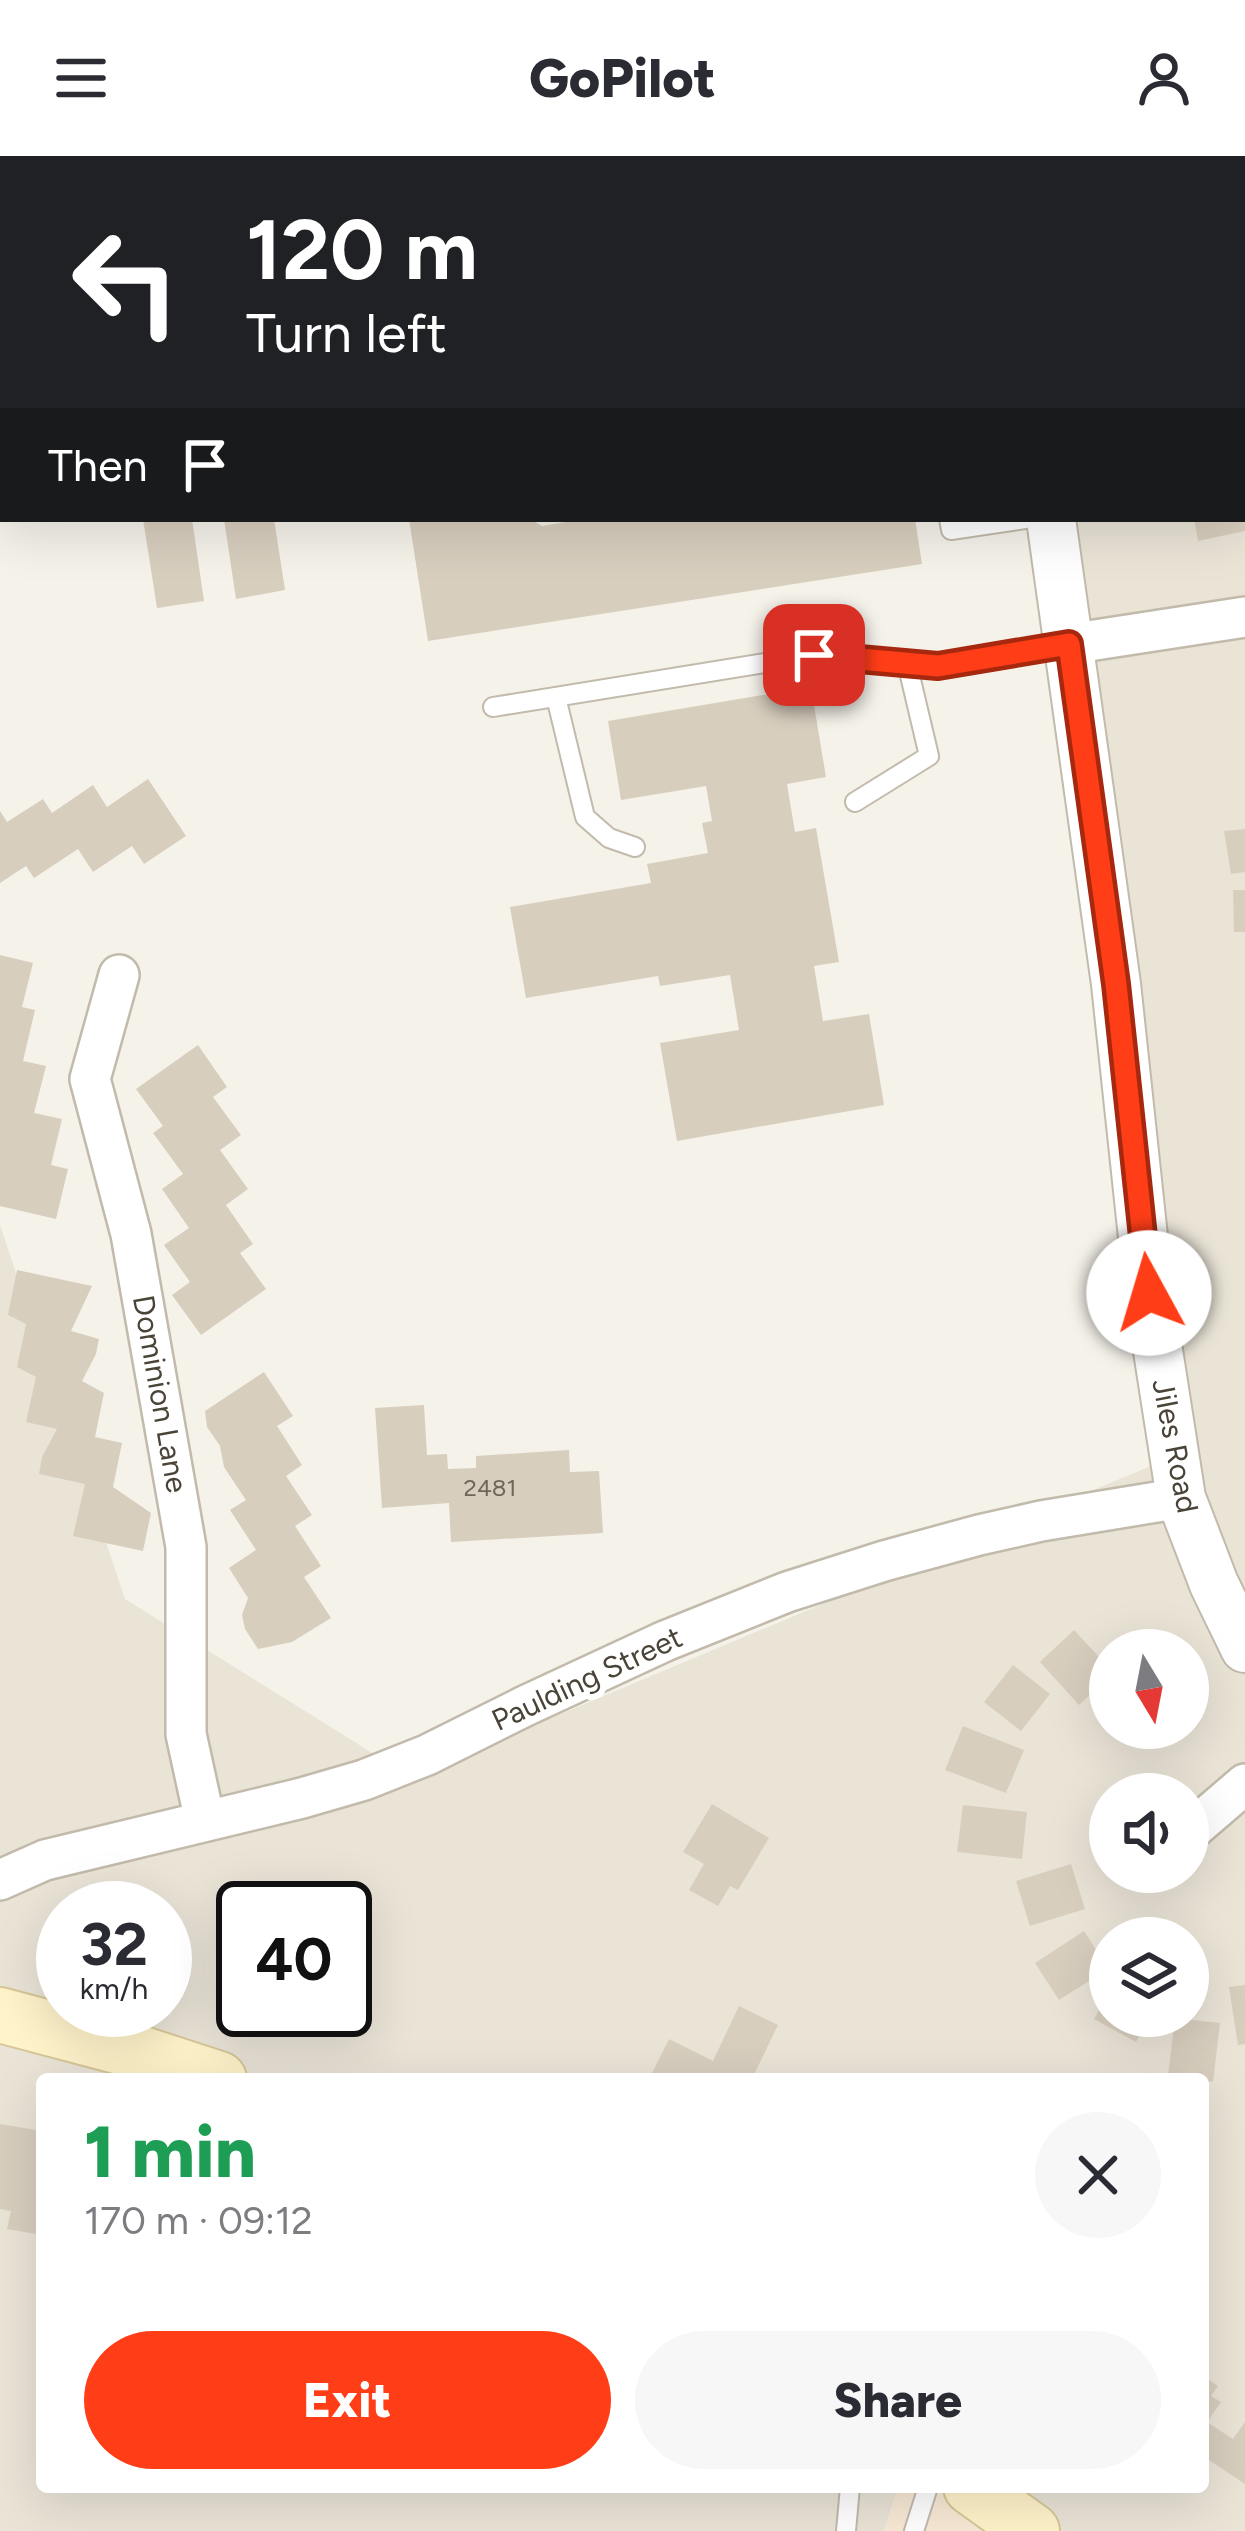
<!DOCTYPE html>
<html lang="en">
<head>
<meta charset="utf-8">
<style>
  :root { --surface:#fff; --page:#f7f7f7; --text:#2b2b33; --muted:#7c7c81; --accent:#ff3d17 }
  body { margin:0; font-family:Figtree,sans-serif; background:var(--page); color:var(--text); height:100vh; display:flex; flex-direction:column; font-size:45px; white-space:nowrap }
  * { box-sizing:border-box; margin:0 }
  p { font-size:39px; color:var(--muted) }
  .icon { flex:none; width:66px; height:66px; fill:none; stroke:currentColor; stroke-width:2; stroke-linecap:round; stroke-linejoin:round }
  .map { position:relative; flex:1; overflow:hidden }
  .details { position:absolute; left:36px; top:1917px; width:1173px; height:420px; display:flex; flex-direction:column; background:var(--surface); border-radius:12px; box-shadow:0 12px 48px #0002 }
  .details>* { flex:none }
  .banner { position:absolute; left:0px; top:0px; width:1245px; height:366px; box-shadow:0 12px 48px #0002; background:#202124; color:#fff; overflow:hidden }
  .needle { width:78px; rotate:170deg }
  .fabs { position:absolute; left:1089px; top:1473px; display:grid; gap:24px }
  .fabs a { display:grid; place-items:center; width:120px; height:120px; border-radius:50%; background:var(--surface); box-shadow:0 12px 48px #0002; font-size:60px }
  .speed { position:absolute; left:36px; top:1725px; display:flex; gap:24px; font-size:60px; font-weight:700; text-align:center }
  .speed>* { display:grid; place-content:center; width:156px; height:156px; border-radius:50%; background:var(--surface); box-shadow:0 12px 48px #0002; line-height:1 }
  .speed small { font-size:30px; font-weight:400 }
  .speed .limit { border:6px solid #111; border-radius:18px; background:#fff; color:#111 }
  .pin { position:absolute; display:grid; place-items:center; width:102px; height:102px; color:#fff; margin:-51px; border-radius:24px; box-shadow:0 6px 18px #0006 }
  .me { position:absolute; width:132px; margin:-66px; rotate:354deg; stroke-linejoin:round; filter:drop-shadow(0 0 9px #0008) }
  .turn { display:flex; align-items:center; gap:42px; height:252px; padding:0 48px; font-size:54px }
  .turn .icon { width:156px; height:156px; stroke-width:2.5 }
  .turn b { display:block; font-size:84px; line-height:102px }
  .then { display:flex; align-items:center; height:114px; padding:0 48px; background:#0003; gap:24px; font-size:45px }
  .round { display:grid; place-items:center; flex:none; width:126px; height:126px; border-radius:63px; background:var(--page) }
  .headline { display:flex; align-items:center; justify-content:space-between; height:204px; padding:0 48px }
  h1 { font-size:72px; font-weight:800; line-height:90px; color:#1e9e55 }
  .cta { display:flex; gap:24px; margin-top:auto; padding:24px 48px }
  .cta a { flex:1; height:138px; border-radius:72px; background:var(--accent); color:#fff; font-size:48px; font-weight:800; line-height:138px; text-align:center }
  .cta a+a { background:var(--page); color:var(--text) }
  header { display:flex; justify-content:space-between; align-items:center; height:156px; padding:0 48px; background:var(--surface); font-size:54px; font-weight:800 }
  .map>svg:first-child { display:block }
  .residential { fill:#eae4d7; fill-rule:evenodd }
  .commercial { fill:#f7e9d5 }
  .building { fill:#d8cebe }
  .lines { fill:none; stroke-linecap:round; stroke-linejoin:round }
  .service-casing { stroke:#c2baab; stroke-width:22 }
  .minor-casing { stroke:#c2baab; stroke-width:44 }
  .tertiary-casing { stroke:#c2baab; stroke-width:52 }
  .secondary-casing { stroke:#d7c798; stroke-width:58 }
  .service { stroke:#fff; stroke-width:18 }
  .minor { stroke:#fff; stroke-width:39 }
  .tertiary { stroke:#fff; stroke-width:48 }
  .secondary { stroke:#fff3ca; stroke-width:54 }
  .route-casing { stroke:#a6280f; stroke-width:30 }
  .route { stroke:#ff3d17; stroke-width:21 }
  .labels { text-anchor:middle; stroke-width:12; stroke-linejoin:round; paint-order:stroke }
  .number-label { font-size:24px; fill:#6e6659 }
  .street-label { font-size:30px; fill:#4a4337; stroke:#fff }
</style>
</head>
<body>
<header><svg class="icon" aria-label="menu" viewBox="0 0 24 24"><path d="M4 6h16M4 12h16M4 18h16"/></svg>GoPilot<svg class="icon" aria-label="person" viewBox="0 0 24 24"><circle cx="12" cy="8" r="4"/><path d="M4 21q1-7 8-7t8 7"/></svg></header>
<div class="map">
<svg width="1245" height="2375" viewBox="0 0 1245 2375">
  <rect width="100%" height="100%" fill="#f5f2ea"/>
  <!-- residential -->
  <path class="residential" d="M 980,0 L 1245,0 L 1245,2375 L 1055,2375 L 979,2331 L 1203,2331 L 1203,1923 L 42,1923 L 42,2331 L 898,2331 L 884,2375 L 0,2375 L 0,1069 L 125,1443 L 411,1621 L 1172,1301 L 1034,363 L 1242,363 L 1242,3 L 981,3 ZM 1110,1494 L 1188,1494 L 1188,1572 L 1110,1572 ZM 1110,1638 L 1188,1638 L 1188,1716 L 1110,1716 ZM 63,1752 L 165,1752 L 165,1854 L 63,1854 ZM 243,1752 L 345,1752 L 345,1854 L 243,1854 ZM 1110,1782 L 1188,1782 L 1188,1860 L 1110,1860 Z"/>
  <!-- commercial -->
  <polygon class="commercial" points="898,2331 964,2331 1013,2375 884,2375"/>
  <!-- building -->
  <g class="building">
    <polygon points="143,363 192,363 204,445 157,452"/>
    <polygon points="224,363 274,363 285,434 236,443"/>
    <polygon points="409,363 530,363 542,370 583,363 915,363 922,408 428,485"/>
    <polygon points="1194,363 1245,363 1245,375 1198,385"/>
    <polygon points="811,531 826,621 787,628 795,676 816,672 839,806 814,810 823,865 869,858 884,949 677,985 660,887 739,874 730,819 660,830 658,820 526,842 510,751 651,727 647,708 708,697 702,667 712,665 706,630 621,644 608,565"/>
    <polygon points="148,623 186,680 144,708 132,690 93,716 78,693 34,722 26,710 0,727 0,655 7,666 43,643 52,657 93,629 107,651"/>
    <polygon points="1245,673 1245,716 1231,718 1224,675"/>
    <polygon points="1233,734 1245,734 1245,776 1234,776"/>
    <polygon points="0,799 33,807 22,851 35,854 23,905 46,910 34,957 62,963 51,1009 68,1013 56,1063 0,1050"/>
    <polygon points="198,889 227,931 213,941 241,979 220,994 248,1033 226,1049 253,1088 240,1097 266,1133 201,1179 172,1139 190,1126 164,1089 189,1072 162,1033 183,1018 153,977 163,970 136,933"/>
    <polygon points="17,1114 92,1130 71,1175 99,1183 96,1198 82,1225 104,1237 95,1281 122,1287 113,1331 151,1357 143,1395 73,1380 85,1328 39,1318 42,1301 57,1273 26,1266 36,1221 17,1211 26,1168 8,1159"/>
    <polygon points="264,1216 293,1260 277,1270 302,1309 286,1320 312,1359 295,1370 321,1410 304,1421 331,1462 292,1486 258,1493 245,1473 242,1459 248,1442 229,1412 256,1394 230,1354 246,1344 224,1311 220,1290 207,1271 205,1255"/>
    <polygon points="424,1249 427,1299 447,1298 448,1313 476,1312 476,1300 569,1294 570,1316 599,1315 603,1377 451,1386 449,1347 382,1352 375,1252"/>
    <polygon points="1074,1474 1110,1513 1110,1520 1079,1549 1040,1506"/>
    <polygon points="1013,1509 1050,1538 1021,1575 984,1546"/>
    <polygon points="963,1570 1024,1594 1006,1637 945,1614"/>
    <polygon points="712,1648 769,1682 738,1734 730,1730 718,1750 689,1734 704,1708 683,1696"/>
    <polygon points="963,1649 1027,1656 1022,1703 957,1696"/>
    <polygon points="1071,1708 1085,1753 1030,1770 1016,1725"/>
    <polygon points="1084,1775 1108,1813 1059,1844 1035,1807"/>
    <polygon points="345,1813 369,1817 360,1867 301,1856 301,1854 345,1854"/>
    <polygon points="1245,1829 1245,1888 1238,1889 1229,1831"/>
    <polygon points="1110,1835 1110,1860 1151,1860 1136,1886 1094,1863"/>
    <polygon points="739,1850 778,1869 752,1923 649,1923 669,1883 713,1905"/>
    <polygon points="1175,1862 1220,1867 1213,1926 1168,1920"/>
    <polygon points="0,1968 42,1975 42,2079 7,2073 11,2055 0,2053"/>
    <polygon points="1203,2220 1218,2230 1211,2240 1221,2246 1207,2266 1233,2283 1245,2266 1245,2328 1203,2300"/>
  </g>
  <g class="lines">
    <defs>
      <g id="service">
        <polyline points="424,3 428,0"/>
        <polyline points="0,83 3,83"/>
        <polyline points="949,363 951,374 1025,363"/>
        <polyline points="556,541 585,661 609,682 635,691"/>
        <polyline points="493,551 814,499 938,510 1064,489"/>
        <polyline points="855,646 929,600 907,507"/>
        <polyline points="846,2375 850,2331"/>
        <polyline points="914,2375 928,2331"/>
      </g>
      <g id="minor">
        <polyline points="1069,488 1245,461"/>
        <polyline points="119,819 90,923 131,1078 186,1391 186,1578 205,1665"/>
        <polyline points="1188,1677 1245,1628"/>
        <polyline points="0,1724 45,1704 302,1642 364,1624 427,1599 525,1550 665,1485 787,1436 884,1405 979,1379 1041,1365 1181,1342"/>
      </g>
      <g id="tertiary">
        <polyline points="997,0 998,3"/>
        <polyline points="1051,363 1116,828 1149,1137 1181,1342 1214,1428 1245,1492"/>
      </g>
      <g id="secondary">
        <polyline points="0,1859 124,1892 219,1923"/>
        <polyline points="971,2331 1032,2375"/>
      </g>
    </defs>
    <!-- service casing -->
    <use href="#service" class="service-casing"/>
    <!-- minor casing -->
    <use href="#minor" class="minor-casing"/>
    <!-- tertiary casing -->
    <use href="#tertiary" class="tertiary-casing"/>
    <!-- secondary casing -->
    <use href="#secondary" class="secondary-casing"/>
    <!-- service -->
    <use href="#service" class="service"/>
    <!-- minor -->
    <use href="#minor" class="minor"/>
    <!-- tertiary -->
    <use href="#tertiary" class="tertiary"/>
    <!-- secondary -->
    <use href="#secondary" class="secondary"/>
  </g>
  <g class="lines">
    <defs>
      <polyline id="route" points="814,499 938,510 1069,488 1116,828 1149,1137"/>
    </defs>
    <!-- route casing -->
    <use href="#route" class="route-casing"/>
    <!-- route -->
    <use href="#route" class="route"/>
  </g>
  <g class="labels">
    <!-- number labels -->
    <g class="number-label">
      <text x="490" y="1340">2481</text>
    </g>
    <!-- street labels -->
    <g class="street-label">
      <text transform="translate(160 1238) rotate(80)" y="10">Dominion Lane</text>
      <text transform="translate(1175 1290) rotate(79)" y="10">Jiles Road</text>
      <text transform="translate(587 1523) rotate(-25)" y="10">Paulding Street</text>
    </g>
  </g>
</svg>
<div class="fabs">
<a><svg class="needle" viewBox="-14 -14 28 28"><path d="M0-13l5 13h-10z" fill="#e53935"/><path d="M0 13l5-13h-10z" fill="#7c7c81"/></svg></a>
<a><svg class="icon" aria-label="sound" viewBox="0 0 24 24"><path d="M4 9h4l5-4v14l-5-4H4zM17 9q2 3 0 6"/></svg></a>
<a><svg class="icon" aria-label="layers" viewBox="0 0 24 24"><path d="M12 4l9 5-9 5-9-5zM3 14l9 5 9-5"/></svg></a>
</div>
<div class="speed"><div>32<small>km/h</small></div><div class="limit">40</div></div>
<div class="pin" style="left:814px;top:499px;background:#d93025"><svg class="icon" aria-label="arrive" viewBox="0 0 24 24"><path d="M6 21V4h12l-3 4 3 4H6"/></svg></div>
<svg class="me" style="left:1149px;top:1137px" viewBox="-20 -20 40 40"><circle r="19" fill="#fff"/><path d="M0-13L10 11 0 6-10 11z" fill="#ff3d17"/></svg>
<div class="banner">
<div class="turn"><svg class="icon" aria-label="left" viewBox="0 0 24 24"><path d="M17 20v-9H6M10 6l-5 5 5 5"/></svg><div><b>120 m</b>Turn left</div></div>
<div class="then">Then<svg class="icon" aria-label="arrive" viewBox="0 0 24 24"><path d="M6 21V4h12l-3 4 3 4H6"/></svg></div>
</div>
<section class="details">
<div class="headline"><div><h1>1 min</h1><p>170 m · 09:12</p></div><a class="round"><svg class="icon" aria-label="close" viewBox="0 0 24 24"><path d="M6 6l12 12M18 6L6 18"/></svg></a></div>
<div class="cta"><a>Exit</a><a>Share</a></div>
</section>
</div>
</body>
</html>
